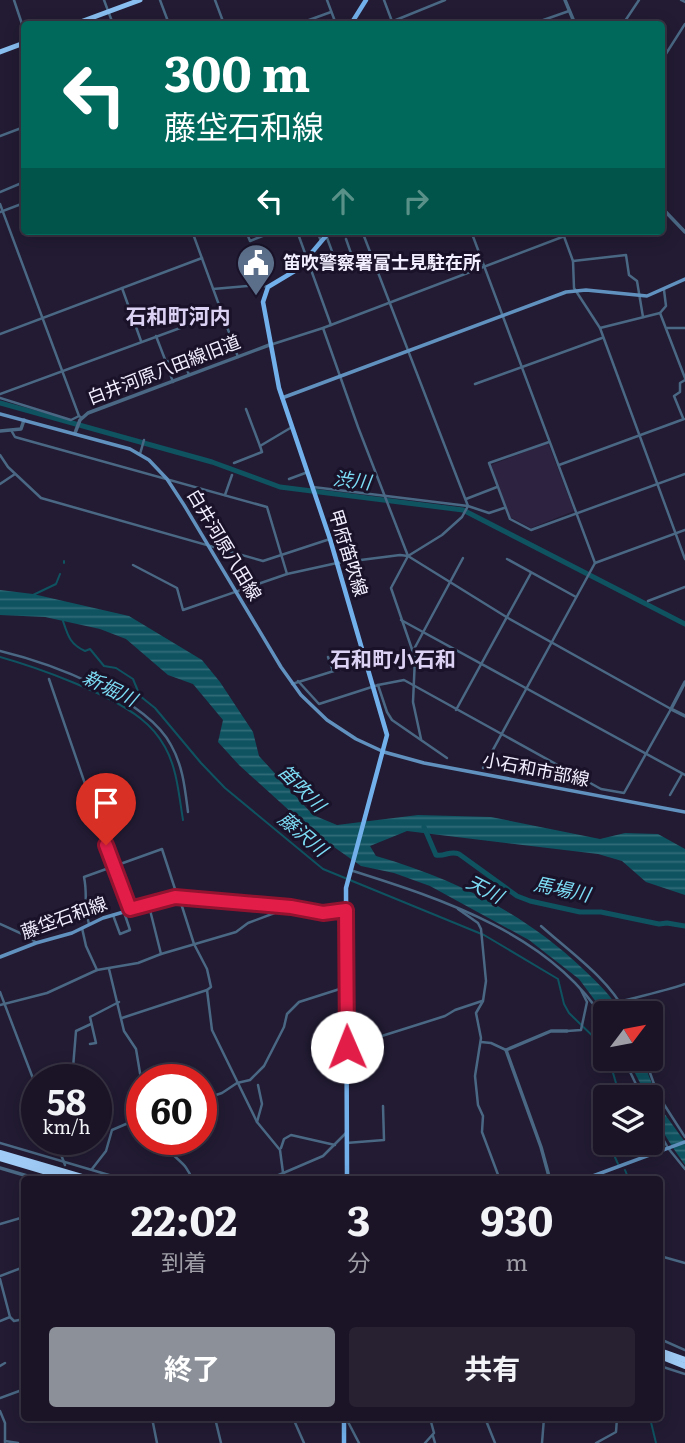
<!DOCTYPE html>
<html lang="ja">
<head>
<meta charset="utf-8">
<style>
  :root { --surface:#1a1426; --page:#272132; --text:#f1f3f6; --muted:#9f9ea7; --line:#383343; --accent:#8c9099 }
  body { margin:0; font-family:Literata,"Noto Sans JP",serif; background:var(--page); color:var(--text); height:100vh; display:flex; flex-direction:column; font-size:26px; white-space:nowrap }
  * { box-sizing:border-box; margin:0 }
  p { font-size:23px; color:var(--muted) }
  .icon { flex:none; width:38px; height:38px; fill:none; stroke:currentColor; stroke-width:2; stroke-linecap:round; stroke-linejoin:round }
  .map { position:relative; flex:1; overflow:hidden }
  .sheet { position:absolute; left:21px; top:1176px; width:642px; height:245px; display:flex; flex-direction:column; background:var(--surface); border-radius:7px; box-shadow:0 4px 18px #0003,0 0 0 2px var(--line) }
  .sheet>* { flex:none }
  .hud { position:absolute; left:21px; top:21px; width:644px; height:214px; border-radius:7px; box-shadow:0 4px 18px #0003,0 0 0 2px var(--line); background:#00695c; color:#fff; overflow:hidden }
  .needle { width:46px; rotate:58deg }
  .buttons { position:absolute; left:593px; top:1001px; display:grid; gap:14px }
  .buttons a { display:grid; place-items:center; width:70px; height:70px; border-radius:7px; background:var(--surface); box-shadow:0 4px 18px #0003,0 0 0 2px var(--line); font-size:35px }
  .speed { position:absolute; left:21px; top:1064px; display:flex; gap:14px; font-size:35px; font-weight:700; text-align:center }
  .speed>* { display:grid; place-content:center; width:91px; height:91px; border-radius:50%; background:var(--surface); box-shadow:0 4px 18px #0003,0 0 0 2px var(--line); line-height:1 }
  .speed small { font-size:18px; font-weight:400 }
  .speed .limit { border:10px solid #d22; background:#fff; color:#111 }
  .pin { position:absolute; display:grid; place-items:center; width:60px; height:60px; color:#fff; margin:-72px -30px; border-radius:50% 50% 50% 0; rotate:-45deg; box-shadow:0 0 7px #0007 }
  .pin .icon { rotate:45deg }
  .me { position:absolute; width:77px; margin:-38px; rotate:359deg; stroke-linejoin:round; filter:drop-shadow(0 0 5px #0008) }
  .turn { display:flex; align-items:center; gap:24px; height:147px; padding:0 28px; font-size:32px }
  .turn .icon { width:91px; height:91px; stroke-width:2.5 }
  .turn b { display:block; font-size:49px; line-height:60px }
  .lanes { display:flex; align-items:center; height:66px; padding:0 28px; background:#0003; justify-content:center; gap:35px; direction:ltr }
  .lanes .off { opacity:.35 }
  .eta { display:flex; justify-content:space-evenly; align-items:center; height:119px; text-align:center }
  .eta b { font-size:42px; font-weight:700; line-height:49px }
  .cta { display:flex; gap:14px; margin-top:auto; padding:14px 28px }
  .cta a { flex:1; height:80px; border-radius:7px; background:var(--accent); color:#fff; font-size:28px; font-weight:700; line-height:80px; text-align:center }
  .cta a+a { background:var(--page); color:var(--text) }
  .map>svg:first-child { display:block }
  .built { fill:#2d2341 }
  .water { fill:url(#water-rules) }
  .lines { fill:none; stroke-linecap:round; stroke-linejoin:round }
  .stream { stroke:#0f5361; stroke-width:2 }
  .river { stroke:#0f5361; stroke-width:5 }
  .minor { stroke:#4a6884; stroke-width:2.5 }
  .tertiary { stroke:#4a6884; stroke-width:3.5 }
  .secondary { stroke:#6191be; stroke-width:3.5 }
  .primary { stroke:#72b0eb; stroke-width:4.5 }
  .trunk { stroke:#88bef0; stroke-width:5 }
  .motorway { stroke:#9fcbf6; stroke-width:6 }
  .route-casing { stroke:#92132f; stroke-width:18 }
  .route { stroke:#e11d48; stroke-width:12 }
  .labels { text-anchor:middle; stroke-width:6; stroke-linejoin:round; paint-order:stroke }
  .poi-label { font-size:18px; font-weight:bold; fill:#f3eeff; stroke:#191228; text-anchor:start }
  .street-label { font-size:18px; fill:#f3eeff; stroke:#191228 }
  .water-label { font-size:19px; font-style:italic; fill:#7cdcf4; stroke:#191228 }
  .quarter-label { font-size:21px; font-weight:bold; fill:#dcd3f4; stroke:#191228 }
</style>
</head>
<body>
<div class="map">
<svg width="685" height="1443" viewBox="0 0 685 1443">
  <defs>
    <pattern id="water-rules" width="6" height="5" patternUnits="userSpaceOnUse" patternTransform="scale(1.75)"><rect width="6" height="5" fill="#0f5361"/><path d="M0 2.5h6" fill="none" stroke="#326c79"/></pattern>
  </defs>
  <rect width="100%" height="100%" fill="#221b33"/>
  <!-- built -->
  <polygon class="built" points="548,443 574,511 531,528 510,517 491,465"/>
  <!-- water -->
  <g class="water">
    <path d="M 0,590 L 33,594 L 129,616 L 202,660 L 220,682 L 253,732 L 259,756 L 313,815 L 337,825 L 418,815 L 491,817 L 600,839 L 625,833 L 658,834 L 685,849 L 685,895 L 646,882 L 622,861 L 598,854 L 407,831 L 370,846 L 376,856 C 453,878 524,913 582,968 C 597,982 611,995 621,1013 L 605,1014 L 579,979 L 529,940 L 430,886 L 394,873 L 361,866 L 314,833 L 239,765 L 218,742 L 223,720 L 193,684 L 168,675 L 126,639 L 100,629 L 45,617 L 0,615 Z"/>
    <path d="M 628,1059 L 642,1059 L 664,1113 L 685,1142 L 685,1165 C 673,1148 651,1118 651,1097 L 647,1097 Z"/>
  </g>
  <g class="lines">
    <!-- stream -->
    <g class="stream">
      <polyline points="64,563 64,561"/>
      <polyline points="33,595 56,584 60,574"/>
      <path d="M 63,621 C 68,636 70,644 85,651 L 90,649 L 104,666 L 116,668 L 133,679 L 140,696 L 155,708 L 201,763 L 225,788 L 323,869 L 484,935 L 558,979 L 564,1004 L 569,1013 L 606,1049"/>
      <path d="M 0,657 C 39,668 108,693 140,718 C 149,725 159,736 165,747 C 177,768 179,796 183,820"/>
      <polyline points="609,1059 620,1097"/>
      <polyline points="615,1143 614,1155 618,1164"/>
      <polyline points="625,1170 629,1180"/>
      <polyline points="650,1418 656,1443"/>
    </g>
    <!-- river -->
    <g class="river">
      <polyline points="0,403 212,462 280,487 463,510 685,624"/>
      <path d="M 424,827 L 436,855 C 445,857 450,850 459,854 L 517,896 L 530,901 L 580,912 L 601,912 L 659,924 L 667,923 L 685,926"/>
    </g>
    <!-- minor -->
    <g class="minor">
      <polyline points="14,0 24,30"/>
      <polyline points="104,0 113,24"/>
      <polyline points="160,0 169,24"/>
      <polyline points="215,0 224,24"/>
      <polyline points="327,0 336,24"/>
      <polyline points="384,0 393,24"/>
      <polyline points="681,0 685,2"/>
      <polyline points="298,24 331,12"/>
      <polyline points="386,24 445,0"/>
      <polyline points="532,24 569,11"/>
      <polyline points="623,24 639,0"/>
      <polyline points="662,60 685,24"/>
      <polyline points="0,136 24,127"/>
      <polyline points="0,192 24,182"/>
      <polyline points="0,204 79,416 82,418"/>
      <polyline points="0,212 24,203"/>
      <polyline points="192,231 238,357"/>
      <polyline points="246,231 250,241 275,231"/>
      <polyline points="297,231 331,325"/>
      <polyline points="317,231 321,241"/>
      <polyline points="362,231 468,506"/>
      <polyline points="471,231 595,563"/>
      <polyline points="562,231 573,261 574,288 600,328 685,559"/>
      <polyline points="326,235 337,265"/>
      <polyline points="346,239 353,259"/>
      <polyline points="573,261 626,255 629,275 637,281 643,317"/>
      <polyline points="122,288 141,341"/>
      <polyline points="213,289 259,285 268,287"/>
      <polyline points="660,313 685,378"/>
      <polyline points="323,328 358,427 408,556"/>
      <polyline points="600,328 660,313 666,306 664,290"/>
      <polyline points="667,328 685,328"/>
      <polyline points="0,334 202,258"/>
      <polyline points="156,336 166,362"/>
      <polyline points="273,344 323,328 578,231"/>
      <polyline points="182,355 189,375"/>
      <polyline points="173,382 166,362 230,337"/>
      <polyline points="475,384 602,338"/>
      <polyline points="0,394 221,313"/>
      <polyline points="0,398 71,420 79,416"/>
      <polyline points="246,409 260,446"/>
      <polyline points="683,418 674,396 680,392 680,383 685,380"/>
      <polyline points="11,430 15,437 267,507 287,574"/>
      <polyline points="549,442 489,463 510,519 531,530 685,474"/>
      <polyline points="140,454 144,440"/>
      <polyline points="0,455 8,467 41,498 263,561 330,539"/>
      <polyline points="234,463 262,452 260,446 292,427"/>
      <polyline points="559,465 684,419"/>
      <polyline points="289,479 308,472"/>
      <polyline points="0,484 15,474"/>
      <polyline points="313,487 468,506 489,513 504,508"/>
      <polyline points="225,495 232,475"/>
      <polyline points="466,499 497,487"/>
      <polyline points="507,559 576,597"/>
      <polyline points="133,565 177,588 183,610 287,574 337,563 400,555 408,556 508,618 671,709 624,793 601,789 404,680 378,685 319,704 298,681"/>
      <polyline points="648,601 685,587"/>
      <polyline points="401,620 685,775"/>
      <path d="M 0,651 C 50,663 146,698 171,745 C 183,766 185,789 188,812"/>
      <polyline points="413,651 463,558"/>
      <polyline points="328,657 333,671"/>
      <polyline points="49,679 106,845 130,909"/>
      <polyline points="292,684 366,661"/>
      <polyline points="378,685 387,712 392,720 447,758"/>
      <polyline points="456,710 531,573"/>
      <polyline points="421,739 413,702 415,658 391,588 408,556 442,535 462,517 468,506"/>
      <polyline points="483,768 595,563 685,530"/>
      <polyline points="670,795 682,774"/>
      <path d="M 350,870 C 442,899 554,935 606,1023"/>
      <polyline points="179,897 194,944 207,969 211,987 207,990 212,1030 257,1122 280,1150 284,1180"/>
      <polyline points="149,906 161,954"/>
      <polyline points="458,909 478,923 481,929 486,981 483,1001 476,1013 481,1038 475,1076 478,1105 483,1116 482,1132 500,1180"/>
      <polyline points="113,915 120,934 130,930 124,912"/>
      <polyline points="0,924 31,938 36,943"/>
      <path d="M 89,924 C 83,904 88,896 84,877 L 162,849 L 175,889 L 175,897"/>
      <path d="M 541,926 C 570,952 608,978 626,1013"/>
      <polyline points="82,928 86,946 97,970"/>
      <polyline points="109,969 124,1031 136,1049 142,1085"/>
      <polyline points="0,992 37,1089"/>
      <polyline points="0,1005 47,993 97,970 138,963 161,954 236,932 248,923 288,908"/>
      <path d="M 597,1008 C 626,999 656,994 685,984"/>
      <polyline points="122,1018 207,990"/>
      <polyline points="567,1031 581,1030 587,1002 581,990"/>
      <polyline points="481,1042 491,1043 506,1050"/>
      <polyline points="90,1044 96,1043 90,1017 119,1002"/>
      <polyline points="347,1047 445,1016 455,1010 482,1001"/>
      <polyline points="624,1059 642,1097"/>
      <polyline points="645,1059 658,1095 685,1137"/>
      <polyline points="72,1080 76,1031 91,1024"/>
      <polyline points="201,1100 222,1093 237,1083 250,1080 264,1066 284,1027 287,1014 299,1002 346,987"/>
      <polyline points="651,1117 668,1148 685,1169"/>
      <polyline points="257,1122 262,1104 258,1085"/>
      <polyline points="55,1139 65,1165"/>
      <path d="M 162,1139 C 171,1160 186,1159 192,1180"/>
      <polyline points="0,1143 126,1180"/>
      <polyline points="346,1143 384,1140 383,1106"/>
      <polyline points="281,1148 284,1139 291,1135 335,1145"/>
      <polyline points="92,1169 106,1151 112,1130 133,1121 142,1119"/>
      <polyline points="267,1180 323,1156 346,1133"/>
      <polyline points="0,1224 24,1217"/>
      <polyline points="660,1256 685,1263"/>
      <polyline points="0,1276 24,1267"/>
      <polyline points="0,1279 10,1317"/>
      <polyline points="0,1321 10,1317 14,1321 24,1319"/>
      <polyline points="660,1339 685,1350"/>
      <polyline points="0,1366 5,1363"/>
      <polyline points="660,1366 685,1374"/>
      <polyline points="0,1398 22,1390"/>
      <polyline points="0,1411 5,1423 5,1443"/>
      <polyline points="152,1418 157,1443"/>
      <polyline points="215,1418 221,1443"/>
      <polyline points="293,1418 304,1443"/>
      <polyline points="346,1418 359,1443"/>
      <polyline points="485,1418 495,1443"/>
      <polyline points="433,1436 435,1443"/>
      <polyline points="5,1441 18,1443"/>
      <polyline points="425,1443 434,1433 430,1418"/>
      <polyline points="542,1443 544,1418"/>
      <polyline points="596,1443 616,1432 617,1418"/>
    </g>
    <!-- tertiary -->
    <g class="tertiary">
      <polyline points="565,0 575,24"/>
      <polyline points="662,208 685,232"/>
      <polyline points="0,431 21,429 24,420"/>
      <polyline points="75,433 80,420 88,413 272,344"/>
      <polyline points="685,682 671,709 685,716"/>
      <polyline points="0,1168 41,1180"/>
      <polyline points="550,1180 541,1147 506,1050 551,1031 567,1031"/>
    </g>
    <!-- secondary -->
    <g class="secondary">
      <polyline points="282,398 566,292 586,290 647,296 685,279"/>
      <polyline points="0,414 130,449 149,460 167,479 184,505 281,667 301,695 327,720 356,739 384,752 424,763 685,812"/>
      <polyline points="0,957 36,943 72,933 103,918 175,897 291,907 323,913 346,910"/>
      <polyline points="582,1180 685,1142"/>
    </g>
    <!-- primary -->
    <g class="primary">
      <polyline points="351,24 366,0"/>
      <polyline points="330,231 298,269 268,287 263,302 279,388 330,539 387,735 346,888 347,1180"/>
      <polyline points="344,1443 344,1418"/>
    </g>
    <!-- trunk -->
    <g class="trunk">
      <polyline points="75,24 140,0"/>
      <polyline points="0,52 24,43"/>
    </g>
    <!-- motorway -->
    <g class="motorway">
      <polyline points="0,1153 92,1180"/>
      <polyline points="0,1158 74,1180"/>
      <polyline points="660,1351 685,1360"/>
      <polyline points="660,1356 685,1366"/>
    </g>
  </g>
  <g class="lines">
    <defs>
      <polyline id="route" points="106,845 130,909 175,897 291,907 323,913 346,910 347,1047"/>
    </defs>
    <!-- route casing -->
    <use href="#route" class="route-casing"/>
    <!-- route -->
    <use href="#route" class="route"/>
  </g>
  <!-- icons -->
  <defs>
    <symbol id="civic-pin" viewBox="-11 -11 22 30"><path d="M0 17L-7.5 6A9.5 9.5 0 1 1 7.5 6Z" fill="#5c6f8a" stroke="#191228"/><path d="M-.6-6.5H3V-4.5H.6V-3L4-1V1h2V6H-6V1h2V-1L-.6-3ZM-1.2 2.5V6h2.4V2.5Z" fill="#fff"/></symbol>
  </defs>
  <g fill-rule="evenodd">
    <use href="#civic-pin" x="234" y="241" width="44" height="60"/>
  </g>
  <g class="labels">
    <!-- poi labels -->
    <g class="poi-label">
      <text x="283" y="269">笛吹警察署富士見駐在所</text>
    </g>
    <!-- street labels -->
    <g class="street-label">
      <text transform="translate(164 370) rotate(-21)" y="6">白井河原八田線旧道</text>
      <text transform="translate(224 545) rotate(59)" y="6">白井河原八田線</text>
      <text transform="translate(348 553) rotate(73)" y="6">甲府笛吹線</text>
      <text transform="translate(536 770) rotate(11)" y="6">小石和市部線</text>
      <text transform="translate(64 918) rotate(-20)" y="6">藤垈石和線</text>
    </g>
    <!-- water labels -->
    <g class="water-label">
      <text transform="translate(352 480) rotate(7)" y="7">渋川</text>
      <text transform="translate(110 688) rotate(26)" y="7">新堀川</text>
      <text transform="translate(302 788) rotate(45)" y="7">笛吹川</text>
      <text transform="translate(303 834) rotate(40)" y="7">藤沢川</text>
      <text transform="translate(485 889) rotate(27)" y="7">天川</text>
      <text transform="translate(562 889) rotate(12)" y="7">馬場川</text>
    </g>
    <!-- quarter labels -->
    <g class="quarter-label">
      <text x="178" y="324">石和町河内</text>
      <text x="393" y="667">石和町小石和</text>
    </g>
  </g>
</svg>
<div class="buttons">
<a><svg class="needle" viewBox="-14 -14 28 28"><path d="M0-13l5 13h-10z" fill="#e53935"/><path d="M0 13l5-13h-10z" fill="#9f9ea7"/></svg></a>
<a><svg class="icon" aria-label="layers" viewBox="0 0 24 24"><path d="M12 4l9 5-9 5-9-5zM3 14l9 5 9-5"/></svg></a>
</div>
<div class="speed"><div>58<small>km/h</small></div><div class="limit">60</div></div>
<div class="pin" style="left:106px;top:845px;background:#d93025"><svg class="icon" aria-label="arrive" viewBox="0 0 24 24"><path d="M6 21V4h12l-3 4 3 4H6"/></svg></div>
<svg class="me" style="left:347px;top:1047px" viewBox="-20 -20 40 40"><circle r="19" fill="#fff"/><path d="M0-13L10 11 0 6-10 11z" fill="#e11d48"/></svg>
<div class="hud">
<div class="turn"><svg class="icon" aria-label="left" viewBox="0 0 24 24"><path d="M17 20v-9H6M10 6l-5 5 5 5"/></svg><div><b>300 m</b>藤垈石和線</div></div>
<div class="lanes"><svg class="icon" aria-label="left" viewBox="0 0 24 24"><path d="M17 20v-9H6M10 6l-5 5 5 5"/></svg><svg class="icon off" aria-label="ahead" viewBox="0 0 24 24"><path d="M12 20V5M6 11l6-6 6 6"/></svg><svg class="icon off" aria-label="right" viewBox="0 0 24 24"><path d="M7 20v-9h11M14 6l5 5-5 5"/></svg></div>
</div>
<section class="sheet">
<div class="eta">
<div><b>22:02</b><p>到着</p></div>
<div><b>3</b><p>分</p></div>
<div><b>930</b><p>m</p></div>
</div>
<div class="cta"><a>終了</a><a>共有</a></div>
</section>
</div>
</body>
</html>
